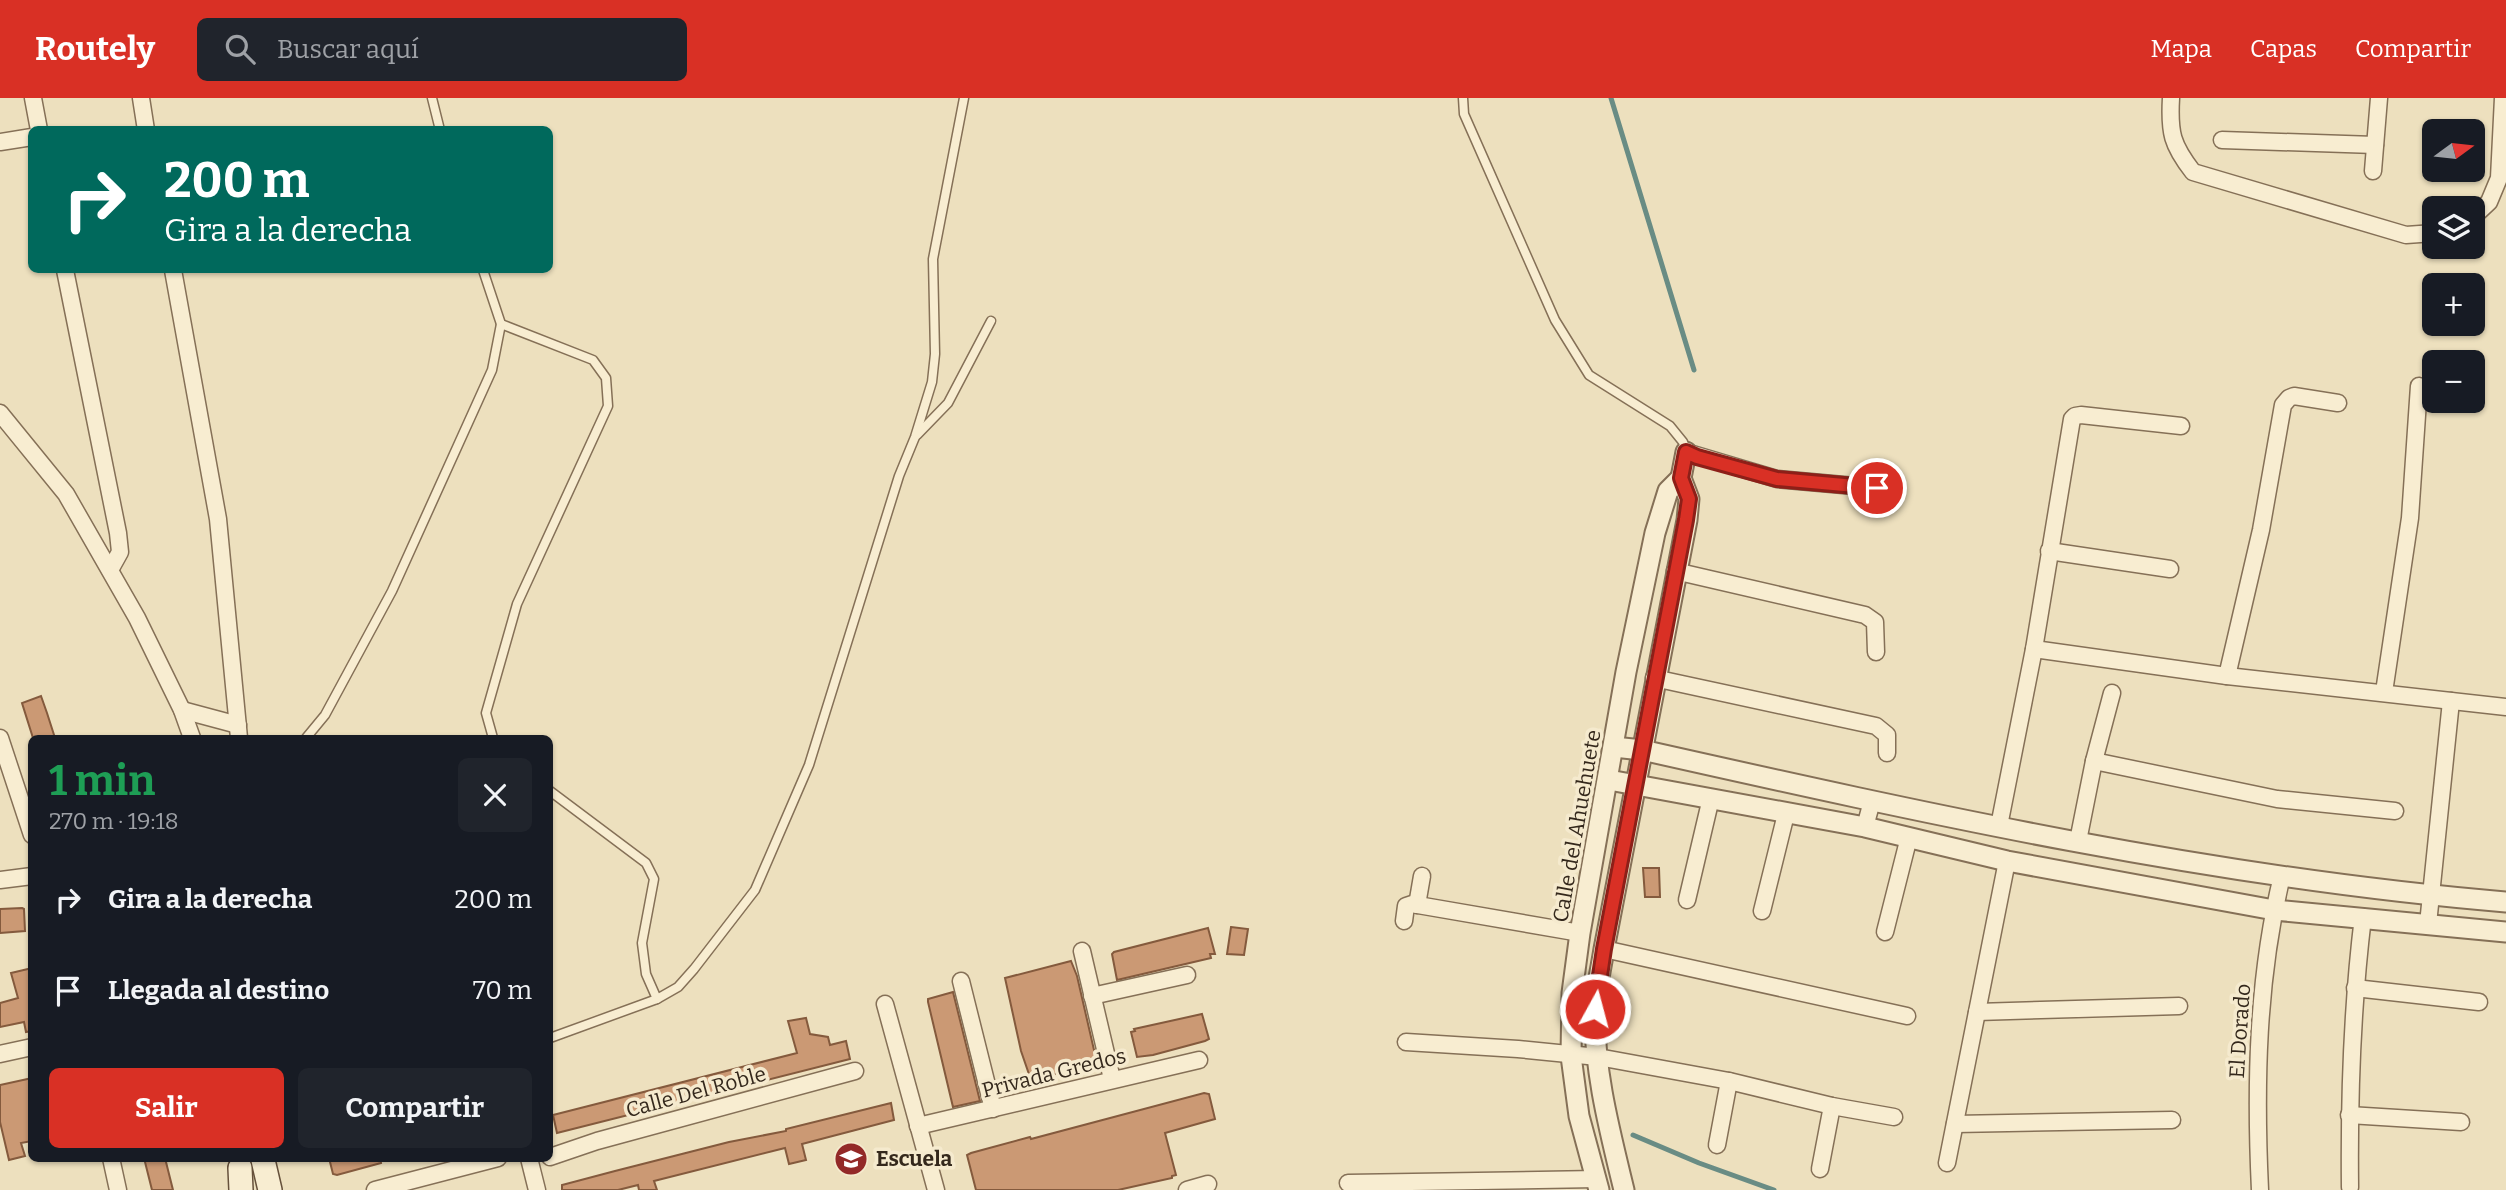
<!DOCTYPE html>
<html lang="es">
<head>
<meta charset="utf-8">
<style>
  :root { --surface:#171b24; --page:#20242c; --text:#f1f3f6; --muted:#9ea1a6; --accent:#d93025 }
  body { margin:0; font-family:Bitter,serif; background:var(--page); color:var(--text); height:100vh; display:flex; flex-direction:column; font-size:26px; white-space:nowrap }
  * { box-sizing:border-box; margin:0 }
  p { font-size:23px; color:var(--muted) }
  .icon { flex:none; width:38px; height:38px; fill:none; stroke:currentColor; stroke-width:2; stroke-linecap:round; stroke-linejoin:round }
  .map { position:relative; flex:1; overflow:hidden }
  .sheet { position:absolute; left:28px; top:637px; width:525px; height:427px; display:flex; flex-direction:column; background:var(--surface); border-radius:10px; box-shadow:0 2px 5px #0004 }
  .sheet>* { flex:none }
  .guide { position:absolute; left:28px; top:28px; width:525px; height:147px; border-radius:10px; box-shadow:0 2px 5px #0004; background:#00695c; color:#fff; overflow:hidden }
  .needle { width:46px; rotate:75deg }
  .buttons { position:absolute; left:2422px; top:21px; display:grid; gap:14px }
  .buttons a { display:grid; place-items:center; width:63px; height:63px; border-radius:10px; background:var(--surface); box-shadow:0 2px 5px #0004; font-size:35px }
  .pin { position:absolute; display:grid; place-items:center; width:60px; height:60px; color:#fff; margin:-30px; border:4px solid #fff; border-radius:50%; box-shadow:0 2px 7px #0007 }
  .me { position:absolute; width:77px; margin:-38px; rotate:7deg; stroke-linejoin:round; filter:drop-shadow(0 0 5px #0008) }
  .turn { display:flex; align-items:center; gap:24px; height:147px; padding:0 21px; font-size:32px }
  .turn .icon { width:91px; height:91px; stroke-width:2.5 }
  .turn b { display:block; font-size:49px; line-height:60px }
  .round { display:grid; place-items:center; flex:none; width:74px; height:74px; border-radius:10px; background:var(--page) }
  .headline { display:flex; align-items:center; justify-content:space-between; height:119px; padding:0 21px }
  h1 { font-size:42px; font-weight:700; line-height:52px; color:#1e9e55 }
  .action { display:flex; gap:14px; margin-top:auto; padding:14px 21px }
  .action a { flex:1; height:80px; border-radius:10px; background:var(--accent); color:#fff; font-size:28px; font-weight:700; line-height:80px; text-align:center }
  .action a+a { background:var(--page); color:var(--text) }
  ul { padding:0; list-style:none }
  li { display:flex; align-items:center; gap:21px; height:91px; padding:0 21px }
  li div { flex:1 }
  li b { display:block; font-size:26px }
  li em { font-style:normal }
  header { display:flex; align-items:center; gap:42px; box-sizing:border-box; height:98px; padding:0 35px; background:var(--accent); color:#fff }
  header strong { font-size:33px }
  nav { display:flex; gap:38px; margin-inline-start:auto; font-size:24px }
  .search { width:490px; height:63px; background:var(--page); display:flex; align-items:center; gap:18px; box-sizing:border-box; padding:0 24px; border-radius:10px; color:var(--muted); font-size:26px }
  .map>svg:first-child { display:block }
  .lines { fill:none; stroke-linecap:round; stroke-linejoin:round }
  .stream { stroke:#698c84; stroke-width:5 }
  .building { fill:#cb9974; stroke:#845a3d; stroke-width:2 }
  .service-casing { stroke:#857057; stroke-width:11 }
  .minor-casing { stroke:#857057; stroke-width:19 }
  .tertiary-casing { stroke:#857057; stroke-width:23 }
  .secondary-casing { stroke:#66513b; stroke-width:26 }
  .service { stroke:#f8edd1; stroke-width:8 }
  .minor { stroke:#f8edd1; stroke-width:16 }
  .tertiary { stroke:#f8edd1; stroke-width:19 }
  .secondary { stroke:#f8edd1; stroke-width:23 }
  .route-casing { stroke:#8d1f18; stroke-width:18 }
  .route { stroke:#d93025; stroke-width:12 }
  .labels { text-anchor:middle; stroke-width:7; stroke-linejoin:round; paint-order:stroke }
  .street-label { font-size:21px; fill:#34281c; stroke:#f5eace }
  .poi-label { font-size:21px; font-weight:bold; fill:#34281c; stroke:#f5eace; text-anchor:start }
</style>
</head>
<body>
<header>
<strong>Routely</strong>
<div class="search"><svg class="icon" aria-label="search" viewBox="0 0 24 24"><circle cx="10" cy="10" r="6"/><path d="M15 15l6 6"/></svg>Buscar aquí</div>
<nav><a>Mapa</a><a>Capas</a><a>Compartir</a></nav>
</header>
<div class="map">
<svg width="2506" height="1092" viewBox="0 0 2506 1092">
  <rect width="100%" height="100%" fill="#ede0be"/>
  <g class="lines">
    <!-- stream -->
    <g class="stream">
      <polyline points="1611,0 1694,272"/>
      <polyline points="1633,1037 1699,1065 1774,1092"/>
    </g>
  </g>
  <!-- building -->
  <g class="building">
    <polygon points="41,598 47,615 55,640 33,640 22,605"/>
    <polygon points="1643,770 1659,770 1660,799 1645,799"/>
    <polygon points="22,810 24,811 25,833 0,835 0,811"/>
    <polygon points="1231,829 1248,831 1244,857 1227,856"/>
    <polygon points="1208,830 1215,856 1210,856 1211,860 1117,882 1112,856 1114,854"/>
    <polygon points="1071,863 1077,878 1097,965 1031,982 1021,953 1005,880"/>
    <polygon points="32,870 32,933 26,934 24,924 0,929 0,905 18,900 11,875"/>
    <polygon points="953,894 980,1003 953,1009 928,904 928,901"/>
    <polygon points="1202,916 1209,941 1205,943 1153,957 1137,959 1131,934 1135,933 1134,931"/>
    <polygon points="806,920 810,936 828,939 830,947 846,943 850,961 557,1035 553,1017 797,955 788,923"/>
    <polygon points="32,980 32,1043 21,1045 25,1058 9,1062 0,1024 0,987"/>
    <polygon points="1204,995 1209,996 1215,1021 1165,1035 1176,1077 1172,1078 1172,1080 1118,1092 976,1092 967,1057 971,1055 1030,1039 1031,1041"/>
    <polygon points="891,1005 894,1022 802,1046 806,1062 789,1066 785,1050 654,1083 657,1092 639,1092 638,1087 618,1092 562,1092 562,1087 615,1073 729,1044 786,1033 786,1031"/>
    <polygon points="144,1060 165,1060 173,1092 152,1092"/>
    <polygon points="329,1060 380,1060 381,1065 337,1077 333,1076"/>
  </g>
  <g class="lines">
    <defs>
      <g id="service">
        <polyline points="432,0 440,32"/>
        <polyline points="1463,0 1464,16 1555,222 1589,277 1670,328 1683,344 1686,354"/>
        <polyline points="917,337 948,305 991,223"/>
        <polyline points="306,640 325,617 392,493 492,272 501,226 483,172"/>
        <polyline points="493,640 486,615 517,506 608,308 606,280 593,262 501,226"/>
        <polyline points="550,693 646,765 654,781 642,845 646,876 657,901"/>
        <polyline points="550,940 657,901 678,889 694,871 755,792 809,667 899,378 915,339 932,284 935,256 933,161 964,0"/>
      </g>
      <g id="minor">
        <polyline points="33,0 39,32"/>
        <polyline points="141,0 146,32"/>
        <path d="M 2171,0 C 2169,35 2172,47 2193,74 L 2406,137 L 2434,135"/>
        <polyline points="2222,42 2375,47"/>
        <polyline points="0,44 32,39"/>
        <polyline points="2373,73 2379,0"/>
        <polyline points="2473,119 2489,104 2499,80 2503,0"/>
        <polyline points="65,172 118,435 120,454 110,472"/>
        <polyline points="173,172 218,421 239,640"/>
        <polyline points="0,315 66,396 137,520 182,612 192,640"/>
        <polyline points="1686,354 1777,381 1877,390"/>
        <polyline points="2049,453 2170,471"/>
        <polyline points="1675,473 1865,517 1875,524 1876,554"/>
        <polyline points="2034,551 2227,578 2506,609"/>
        <polyline points="2227,578 2261,432 2283,307 2289,300 2294,298 2338,305"/>
        <polyline points="1654,580 1876,628 1887,637 1887,655"/>
        <polyline points="2384,594 2410,420 2419,288"/>
        <polyline points="182,612 238,627"/>
        <polyline points="0,640 32,737"/>
        <polyline points="2094,663 2277,701 2395,713"/>
        <polyline points="1999,728 2034,551 2072,321 2075,318 2081,317 2181,328"/>
        <polyline points="1865,729 1872,703"/>
        <polyline points="2078,743 2094,663 2112,595"/>
        <polyline points="0,782 32,778"/>
        <polyline points="1687,802 1711,700"/>
        <polyline points="1417,807 1422,778"/>
        <polyline points="1762,813 1786,716"/>
        <polyline points="1404,823 1406,808 1412,806 1580,835"/>
        <polyline points="2428,826 2451,603"/>
        <polyline points="1885,834 1909,739"/>
        <polyline points="1604,851 1907,918"/>
        <polyline points="1082,853 1112,981"/>
        <polyline points="961,883 993,1011"/>
        <polyline points="2355,890 2479,904"/>
        <polyline points="1092,898 1187,877"/>
        <polyline points="885,906 936,1092"/>
        <polyline points="1977,914 2179,908"/>
        <polyline points="1406,944 1518,951 1598,959 1729,983 1832,1008 1894,1019"/>
        <polyline points="0,956 32,949"/>
        <polyline points="2349,1017 2461,1024"/>
        <polyline points="1955,1026 2172,1022"/>
        <polyline points="918,1028 1199,962"/>
        <polyline points="1717,1047 1729,983"/>
        <polyline points="550,1059 597,1043 855,973"/>
        <polyline points="111,1060 118,1092"/>
        <polyline points="529,1060 537,1092"/>
        <polyline points="1947,1065 2007,763"/>
        <polyline points="1820,1071 1832,1008"/>
        <polyline points="1348,1085 1597,1081"/>
        <path d="M 2350,1089 C 2349,999 2352,909 2363,819"/>
        <polyline points="375,1092 498,1060"/>
        <polyline points="1187,1092 1208,1086"/>
        <path d="M 2260,1092 C 2255,987 2257,881 2282,778"/>
      </g>
      <g id="tertiary">
        <path d="M 1614,649 L 1642,652 C 1927,716 2215,780 2506,804"/>
        <polyline points="1609,682 1865,729 2007,763 2274,812 2506,834"/>
        <polyline points="1599,1092 1579,1018 1571,958 1572,895 1580,835 1626,574 1655,435 1668,393 1681,380"/>
        <path d="M 1624,1092 C 1610,1034 1593,970 1595,910 C 1596,891 1601,871 1604,851 L 1687,422 L 1689,401 L 1681,380 L 1686,354"/>
      </g>
      <g id="secondary">
        <polyline points="263,1062 270,1092"/>
        <polyline points="240,1070 241,1092"/>
      </g>
    </defs>
    <!-- service casing -->
    <use href="#service" class="service-casing"/>
    <!-- minor casing -->
    <use href="#minor" class="minor-casing"/>
    <!-- tertiary casing -->
    <use href="#tertiary" class="tertiary-casing"/>
    <!-- secondary casing -->
    <use href="#secondary" class="secondary-casing"/>
    <!-- service -->
    <use href="#service" class="service"/>
    <!-- minor -->
    <use href="#minor" class="minor"/>
    <!-- tertiary -->
    <use href="#tertiary" class="tertiary"/>
    <!-- secondary -->
    <use href="#secondary" class="secondary"/>
  </g>
  <g class="lines">
    <defs>
      <polyline id="route" points="1595,911 1604,851 1686,422 1689,401 1681,380 1686,354 1697,359 1777,381 1877,390"/>
    </defs>
    <!-- route casing -->
    <use href="#route" class="route-casing"/>
    <!-- route -->
    <use href="#route" class="route"/>
  </g>
  <!-- icons -->
  <defs>
    <symbol id="school-disc" viewBox="-11 -11 22 22"><circle r="9.5" fill="#932928" stroke="#f5eace"/><path d="M0-5L7-2L0 1L-7-2ZM-4 1L0 2.5L4 1V4Q0 6-4 4Z" fill="#fff"/></symbol>
  </defs>
  <g fill-rule="evenodd">
    <use href="#school-disc" x="832" y="1042" width="38" height="38"/>
  </g>
  <g class="labels">
    <!-- street labels -->
    <g class="street-label">
      <text transform="translate(1577 728) rotate(-80)" y="7">Calle del Ahuehuete</text>
      <text transform="translate(2240 933) rotate(-86)" y="7">El Dorado</text>
      <text transform="translate(1054 975) rotate(-14)" y="7">Privada Gredos</text>
      <text transform="translate(696 994) rotate(-15)" y="7">Calle Del Roble</text>
    </g>
    <!-- poi labels -->
    <g class="poi-label">
      <text x="876" y="1068">Escuela</text>
    </g>
  </g>
</svg>
<div class="buttons">
<a><svg class="needle" viewBox="-14 -14 28 28"><path d="M0-13l5 13h-10z" fill="#e53935"/><path d="M0 13l5-13h-10z" fill="#9ea1a6"/></svg></a>
<a><svg class="icon" aria-label="layers" viewBox="0 0 24 24"><path d="M12 4l9 5-9 5-9-5zM3 14l9 5 9-5"/></svg></a>
<a>+</a>
<a>−</a>
</div>
<div class="pin" style="left:1877px;top:390px;background:#d93025"><svg class="icon" aria-label="arrive" viewBox="0 0 24 24"><path d="M6 21V4h12l-3 4 3 4H6"/></svg></div>
<svg class="me" style="left:1595px;top:911px" viewBox="-20 -20 40 40"><circle r="17" fill="#d93025" stroke="#fff" stroke-width="3"/><path d="M0-11L8 9 0 5-8 9z" fill="#fff"/></svg>
<div class="guide">
<div class="turn"><svg class="icon" aria-label="right" viewBox="0 0 24 24"><path d="M7 20v-9h11M14 6l5 5-5 5"/></svg><div><b>200 m</b>Gira a la derecha</div></div>
</div>
<section class="sheet">
<div class="headline"><div><h1>1 min</h1><p>270 m · 19:18</p></div><a class="round"><svg class="icon" aria-label="close" viewBox="0 0 24 24"><path d="M6 6l12 12M18 6L6 18"/></svg></a></div>
<ul>
<li><svg class="icon" aria-label="right" viewBox="0 0 24 24"><path d="M7 20v-9h11M14 6l5 5-5 5"/></svg><div><b>Gira a la derecha</b></div><em>200 m</em></li>
<li><svg class="icon" aria-label="arrive" viewBox="0 0 24 24"><path d="M6 21V4h12l-3 4 3 4H6"/></svg><div><b>Llegada al destino</b></div><em>70 m</em></li>
</ul>
<div class="action"><a>Salir</a><a>Compartir</a></div>
</section>
</div>
</body>
</html>
